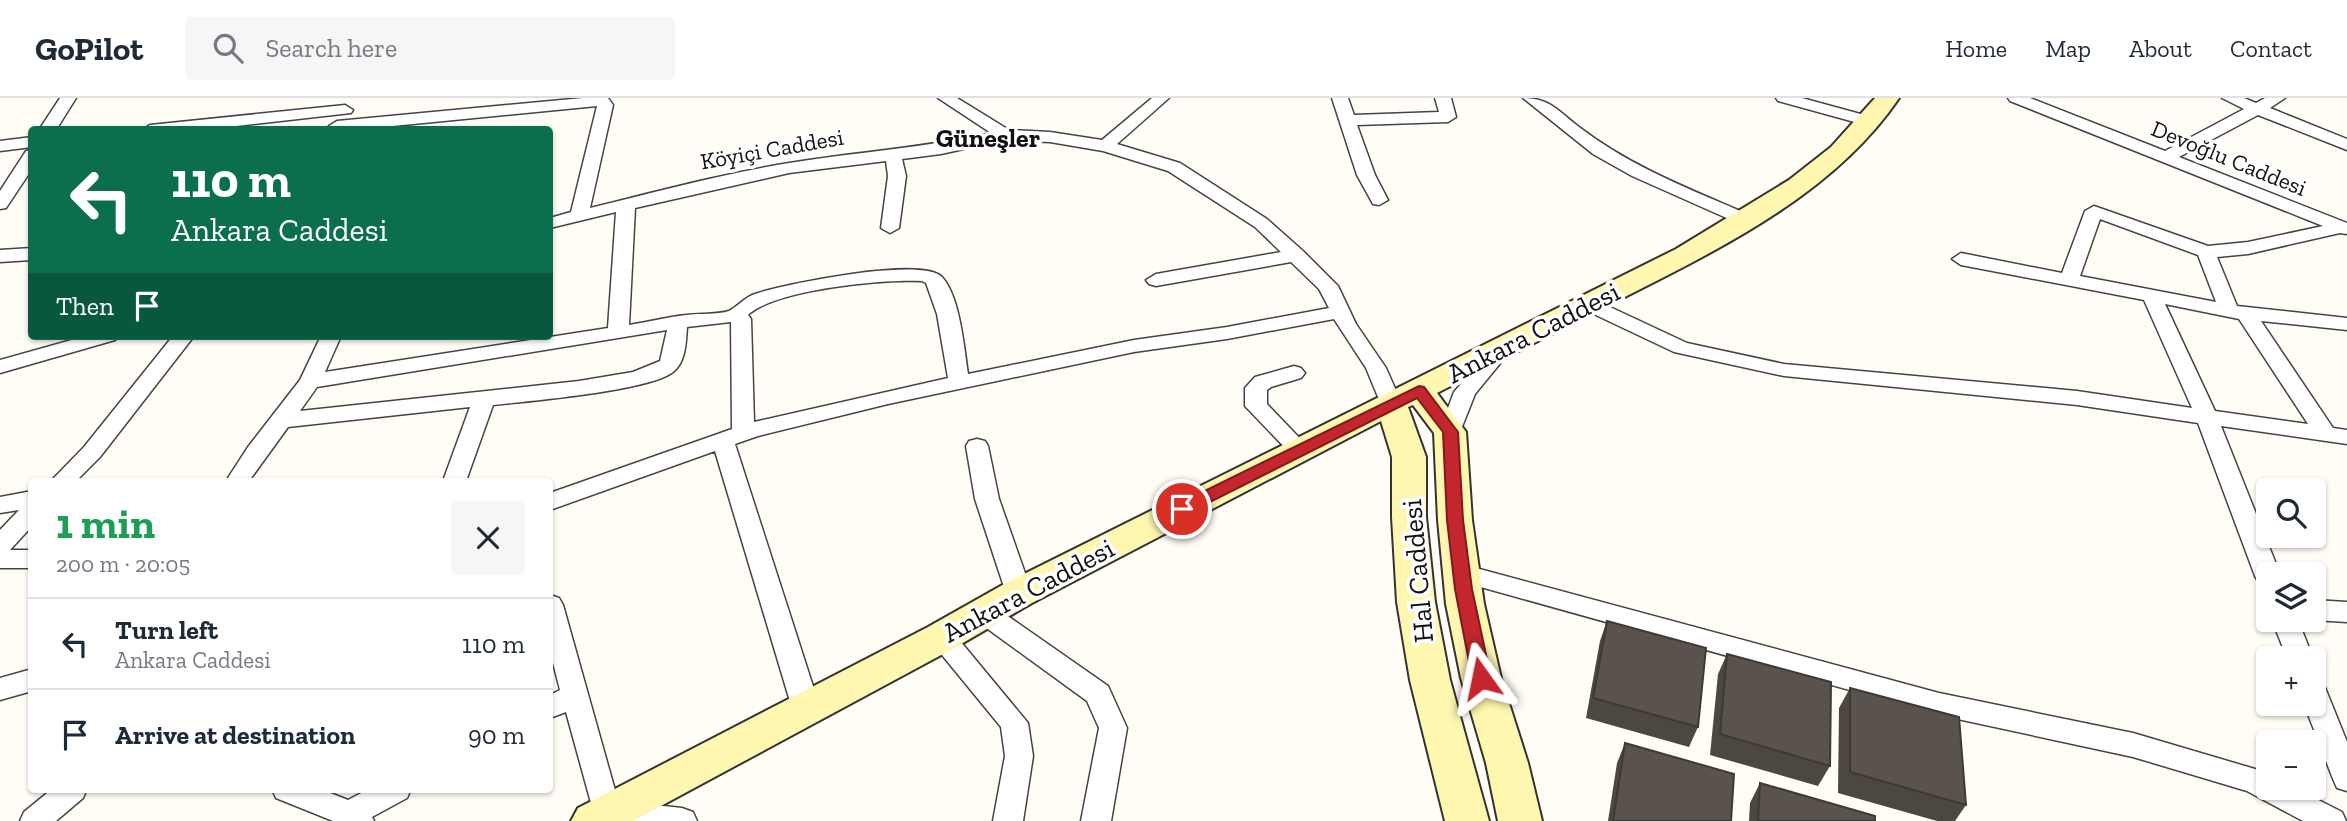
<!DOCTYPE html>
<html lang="en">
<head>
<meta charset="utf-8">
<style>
  :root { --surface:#fff; --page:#f6f6f7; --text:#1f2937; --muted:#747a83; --line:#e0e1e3 }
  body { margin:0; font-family:"Zilla Slab",serif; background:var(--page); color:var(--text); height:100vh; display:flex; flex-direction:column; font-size:26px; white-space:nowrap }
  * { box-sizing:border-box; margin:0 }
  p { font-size:23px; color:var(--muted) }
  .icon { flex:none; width:38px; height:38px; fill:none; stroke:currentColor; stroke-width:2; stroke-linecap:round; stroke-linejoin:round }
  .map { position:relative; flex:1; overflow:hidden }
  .panel { position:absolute; left:28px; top:380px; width:525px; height:315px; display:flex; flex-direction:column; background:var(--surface); border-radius:7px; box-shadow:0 2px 5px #0004 }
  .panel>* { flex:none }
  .guide { position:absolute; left:28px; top:28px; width:525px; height:214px; border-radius:7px; box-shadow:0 2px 5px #0004; background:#0b6e4f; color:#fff; overflow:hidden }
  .fabs { position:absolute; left:2256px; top:380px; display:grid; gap:14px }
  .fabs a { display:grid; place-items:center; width:70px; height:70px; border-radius:7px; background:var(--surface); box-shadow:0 2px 5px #0004; font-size:35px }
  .pin { position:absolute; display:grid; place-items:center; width:60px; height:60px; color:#fff; margin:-30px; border:4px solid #fff; border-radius:50%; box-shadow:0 2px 7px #0007 }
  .me { position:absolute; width:77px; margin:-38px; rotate:348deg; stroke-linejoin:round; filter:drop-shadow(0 0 5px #0008) }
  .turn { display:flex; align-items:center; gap:24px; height:147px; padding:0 28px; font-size:32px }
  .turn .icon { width:91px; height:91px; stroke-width:2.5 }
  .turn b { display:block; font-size:49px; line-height:60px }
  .then { display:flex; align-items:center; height:66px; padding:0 28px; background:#0003; gap:14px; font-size:26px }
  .round { display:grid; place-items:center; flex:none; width:74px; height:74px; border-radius:7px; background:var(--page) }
  .head { display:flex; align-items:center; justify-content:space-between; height:119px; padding:0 28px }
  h1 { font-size:42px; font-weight:800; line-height:52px; color:#1e9e55 }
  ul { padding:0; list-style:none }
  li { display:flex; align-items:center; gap:21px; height:91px; padding:0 28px; border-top:2px solid var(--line) }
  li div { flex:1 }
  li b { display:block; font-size:26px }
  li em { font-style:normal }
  header { display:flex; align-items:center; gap:42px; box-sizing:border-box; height:98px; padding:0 35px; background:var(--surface); border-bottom:2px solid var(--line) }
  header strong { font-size:33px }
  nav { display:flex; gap:38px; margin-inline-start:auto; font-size:24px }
  .search { width:490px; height:63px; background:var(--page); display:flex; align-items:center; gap:18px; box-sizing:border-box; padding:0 24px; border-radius:7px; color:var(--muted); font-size:26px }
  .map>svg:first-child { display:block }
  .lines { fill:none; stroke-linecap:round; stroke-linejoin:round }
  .street-casing { stroke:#444; stroke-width:3 }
  .secondary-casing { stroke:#333; stroke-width:4 }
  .street { fill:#fff; fill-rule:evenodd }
  .secondary { fill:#fff6b0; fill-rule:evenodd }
  .wall { fill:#4d4742 }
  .building { fill:#5a524d; stroke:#3f3936; stroke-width:2 }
  .route { fill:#c4262e; stroke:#7f191e; stroke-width:2 }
  .labels { text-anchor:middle; stroke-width:7; stroke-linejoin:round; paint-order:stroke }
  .far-street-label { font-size:23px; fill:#111; stroke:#fff }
  .far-quarter-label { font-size:26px; font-weight:bold; fill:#111; stroke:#fff }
  .street-label { font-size:28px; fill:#111; stroke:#fff }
</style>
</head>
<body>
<header>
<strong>GoPilot</strong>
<div class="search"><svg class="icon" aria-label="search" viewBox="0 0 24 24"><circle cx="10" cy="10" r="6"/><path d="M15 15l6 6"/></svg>Search here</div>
<nav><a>Home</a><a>Map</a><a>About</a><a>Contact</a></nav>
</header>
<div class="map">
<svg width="2347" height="723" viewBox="0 0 2347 723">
  <rect width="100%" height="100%" fill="#fffdf5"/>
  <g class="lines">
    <defs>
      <g id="street">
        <polygon points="60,0 76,0 56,32 39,32"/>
        <path d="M 583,0 L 608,0 L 613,7 L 590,110 C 655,94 722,76 789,65 C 856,54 924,50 991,35 L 938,0 L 957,0 L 1009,32 L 1050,34 L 1102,42 L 1152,0 L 1169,0 L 1117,46 L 1180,65 L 1267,121 L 1303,153 L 1338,188 L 1356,226 L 1386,270 L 1402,306 L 1399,311 L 1383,311 L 1366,270 L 1334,221 L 1227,241 L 1134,254 L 888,306 L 758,338 L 735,346 L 820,610 L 816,618 L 806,621 L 796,618 L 792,610 L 715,353 L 550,412 L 550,395 L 732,331 L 731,224 L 687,229 C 686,243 686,264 673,274 C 649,293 528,303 493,307 L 466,383 L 443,383 L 470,309 L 288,329 L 249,383 L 226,383 L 248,349 L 300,282 L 321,238 L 341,238 L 325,274 L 608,230 L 616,114 L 550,130 L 550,120 L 571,114 L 597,8 L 352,32 L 331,32 L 329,28 L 337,23 ZM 1005,42 L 1050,44 L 1103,53 L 1168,73 L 1255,129 L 1281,154 L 1156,176 L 1146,182 L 1149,186 L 1156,188 L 1291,164 L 1319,191 L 1329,210 L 1227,229 L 1134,242 L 968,276 C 964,249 960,199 942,179 C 923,158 783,186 755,196 C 745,199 737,209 729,213 C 717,217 699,215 686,217 C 667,219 648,224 629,227 L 635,110 L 789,75 L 886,63 L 888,78 L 881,130 L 890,135 L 899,130 L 906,78 L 902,61 L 941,56 ZM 922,183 L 926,185 L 937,216 L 948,280 L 754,324 L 751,221 L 748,217 L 750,215 C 781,191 883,181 922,183 ZM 667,232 L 660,263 L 633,274 L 579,283 L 300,313 L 317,289 Z"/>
        <polygon points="1332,0 1348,0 1354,17 1439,14 1435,0 1451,0 1456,19 1448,24 1357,27 1375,77 1388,102 1379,107 1373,106 1357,77"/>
        <path d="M 1523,0 C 1550,0 1558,13 1579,29 C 1631,69 1692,92 1752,118 L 1755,122 L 1752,126 L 1740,126 L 1632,78 L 1593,56 Z"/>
        <polygon points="1776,0 1802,0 1875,20 1877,23 1869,28 1778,3"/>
        <path d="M 2008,0 L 2030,0 L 2165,53 L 2244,11 L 2222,0 L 2244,0 L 2256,5 L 2265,0 L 2285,0 L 2270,10 L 2347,41 L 2347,52 L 2258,17 L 2179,59 L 2347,125 L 2347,136 L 2340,135 L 2248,156 L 2217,159 L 2237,208 L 2347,220 L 2347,232 L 2261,223 L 2333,330 L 2347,332 L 2347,346 L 2221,328 L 2280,476 L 2268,476 L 2268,487 L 2259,485 L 2255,478 L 2198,325 L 2077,307 L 1784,278 L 1674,254 L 1581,210 L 1578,206 L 1581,202 L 1595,202 L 1687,245 L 1784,266 L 2077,293 L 2192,310 L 2144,202 L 1961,167 L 1952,161 L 1961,155 L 2062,175 L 2085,113 L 2094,108 L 2208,148 L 2248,144 L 2323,128 L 2010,3 ZM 2100,121 L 2198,157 L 2216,204 L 2080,178 ZM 2165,206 L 2239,221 L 2308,326 L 2215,313 Z"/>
        <polygon points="345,7 353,12 351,15 202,32 142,32 150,27"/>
        <polygon points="32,39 32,49 0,53 0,43"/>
        <polygon points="32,52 32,71 6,110 0,111 0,93 26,53"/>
        <polygon points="32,150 32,162 0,164 0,152"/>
        <polygon points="86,238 118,238 115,242 0,275 0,262"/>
        <polygon points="173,238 194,238 100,359 76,383 51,383 84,349"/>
        <polygon points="1506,240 1513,242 1516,246 1475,296 1458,339 1450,341 1442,339 1439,334 1454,294 1499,242"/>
        <polygon points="1294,268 1301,270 1305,275 1301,280 1271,289 1267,292 1267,306 1310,351 1307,356 1299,358 1291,356 1245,308 1245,290 1255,279"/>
        <polygon points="977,341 985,343 988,348 999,401 1032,495 1028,502 1019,504 1010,502 1006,495 975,401 966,348 969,343"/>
        <polygon points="32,393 32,428 10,452 32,452 32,470 0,470 0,432 19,412 0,415 0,399"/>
        <polygon points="1461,466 1939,595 2133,635 2255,671 2268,676 2268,690 2295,690 2342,714 2346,723 2303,723 2247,693 2133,659 1939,617 1452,481 1449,475 1452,469"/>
        <polygon points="550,497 559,500 563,507 618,703 682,710 693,714 697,723 596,723 566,614 550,620 550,597 560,592 550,553"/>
        <polygon points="2314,502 2347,504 2347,524 2313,522"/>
        <polygon points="983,504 992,507 1108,588 1127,630 1111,723 1081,723 1099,630 1087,603 974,521 970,514 974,507"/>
        <polygon points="2272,522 2298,522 2313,560 2287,560"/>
        <polygon points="942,529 951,532 1028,625 1033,658 1023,723 993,723 1005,658 1001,629 933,546 929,539 933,532"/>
        <polygon points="32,571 32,593 0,602 0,580"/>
        <polygon points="2314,584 2324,587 2347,644 2347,693 2337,690 2333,681 2304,606 2314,606"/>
        <polygon points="52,691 87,691 83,700 56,723 20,723 24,714"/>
        <polygon points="272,691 320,691 348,702 369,691 411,691 407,700 372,719 374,723 333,723 276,700"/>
      </g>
      <path id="secondary" d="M 1875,0 L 1899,0 C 1833,97 1719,151 1617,203 C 1557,233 1497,264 1437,295 L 1466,334 L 1472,422 L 1484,506 L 1501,580 L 1528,665 L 1542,723 L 1498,723 L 1486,665 L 1461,580 L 1446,506 L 1438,422 L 1434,335 L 1413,307 L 1408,309 L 1426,359 L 1426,419 L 1435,504 L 1450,582 L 1489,723 L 1445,723 L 1410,582 L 1397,504 L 1392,419 L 1392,359 L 1381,323 L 1032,505 L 956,549 L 633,723 L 571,723 L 578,710 L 928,529 L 1006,485 L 1676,151 L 1789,82 L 1831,49 Z"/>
    </defs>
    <!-- street casing -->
    <use href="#street" class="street-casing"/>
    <!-- secondary casing -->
    <use href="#secondary" class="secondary-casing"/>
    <!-- street -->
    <use href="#street" class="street"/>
    <!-- secondary -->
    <use href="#secondary" class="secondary"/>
  </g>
  <!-- wall -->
  <g class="wall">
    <polygon points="1607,523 1698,629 1689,649 1586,620 1600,543"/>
    <polygon points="1727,556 1830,668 1818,688 1710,657 1718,576"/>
    <polygon points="1850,590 1966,707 1955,723 1937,723 1838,695 1839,610"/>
    <polygon points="1625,645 1731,723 1608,723 1617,665"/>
    <polygon points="1760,685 1875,723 1749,723 1750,705"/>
  </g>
  <!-- building -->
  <g class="building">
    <polygon points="1607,523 1706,550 1698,629 1593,600"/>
    <polygon points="1727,556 1831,584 1830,668 1720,636"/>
    <polygon points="1850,590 1959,619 1966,707 1850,674"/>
    <polygon points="1625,645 1734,676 1731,723 1613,723"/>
    <polygon points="1760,685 1875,718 1875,723 1758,723"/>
  </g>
  <!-- route -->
  <polygon class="route" points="1419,288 1424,289 1458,334 1463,422 1472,491 1491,580 1488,585 1481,588 1475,585 1472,580 1455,491 1447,422 1443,334 1417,300 1188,415 1182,417 1174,411 1176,407"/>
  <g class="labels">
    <!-- far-street labels -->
    <g class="far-street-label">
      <text transform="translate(772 51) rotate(-10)" y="8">Köyiçi Caddesi</text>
      <text transform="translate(2229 60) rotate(22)" y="8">Devoğlu Caddesi</text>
    </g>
    <!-- far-quarter labels -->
    <g class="far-quarter-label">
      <text x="988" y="49">Güneşler</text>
    </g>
    <!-- street labels -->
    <g class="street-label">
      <text transform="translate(1533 234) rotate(-27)" y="10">Ankara Caddesi</text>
      <text transform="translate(1417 473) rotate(-95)" y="10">Hal Caddesi</text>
      <text transform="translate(1028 492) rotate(-28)" y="10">Ankara Caddesi</text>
    </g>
  </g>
</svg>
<div class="fabs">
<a><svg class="icon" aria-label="search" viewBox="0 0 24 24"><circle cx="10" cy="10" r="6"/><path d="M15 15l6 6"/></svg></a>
<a><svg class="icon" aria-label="layers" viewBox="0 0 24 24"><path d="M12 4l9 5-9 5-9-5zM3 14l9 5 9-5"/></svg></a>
<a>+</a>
<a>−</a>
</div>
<div class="pin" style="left:1182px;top:411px;background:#d93025"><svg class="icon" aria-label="arrive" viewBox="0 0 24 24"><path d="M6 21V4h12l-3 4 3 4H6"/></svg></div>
<svg class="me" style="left:1481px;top:580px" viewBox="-20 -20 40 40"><path d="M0-17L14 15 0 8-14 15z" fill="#c4262e" stroke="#fff" stroke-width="4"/></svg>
<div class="guide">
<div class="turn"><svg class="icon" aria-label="left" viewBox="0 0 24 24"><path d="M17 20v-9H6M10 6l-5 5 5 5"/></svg><div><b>110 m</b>Ankara Caddesi</div></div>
<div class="then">Then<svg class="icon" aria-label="arrive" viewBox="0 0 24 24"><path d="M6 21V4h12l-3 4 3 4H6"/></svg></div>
</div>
<section class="panel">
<div class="head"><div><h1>1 min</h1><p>200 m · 20:05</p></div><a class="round"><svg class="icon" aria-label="close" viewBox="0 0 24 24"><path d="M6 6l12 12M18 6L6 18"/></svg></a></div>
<ul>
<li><svg class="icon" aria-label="left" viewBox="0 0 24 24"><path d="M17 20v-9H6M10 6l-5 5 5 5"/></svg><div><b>Turn left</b><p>Ankara Caddesi</p></div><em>110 m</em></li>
<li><svg class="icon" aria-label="arrive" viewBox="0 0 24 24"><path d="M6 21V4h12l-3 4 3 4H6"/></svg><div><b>Arrive at destination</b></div><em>90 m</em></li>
</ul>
</section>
</div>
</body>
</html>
